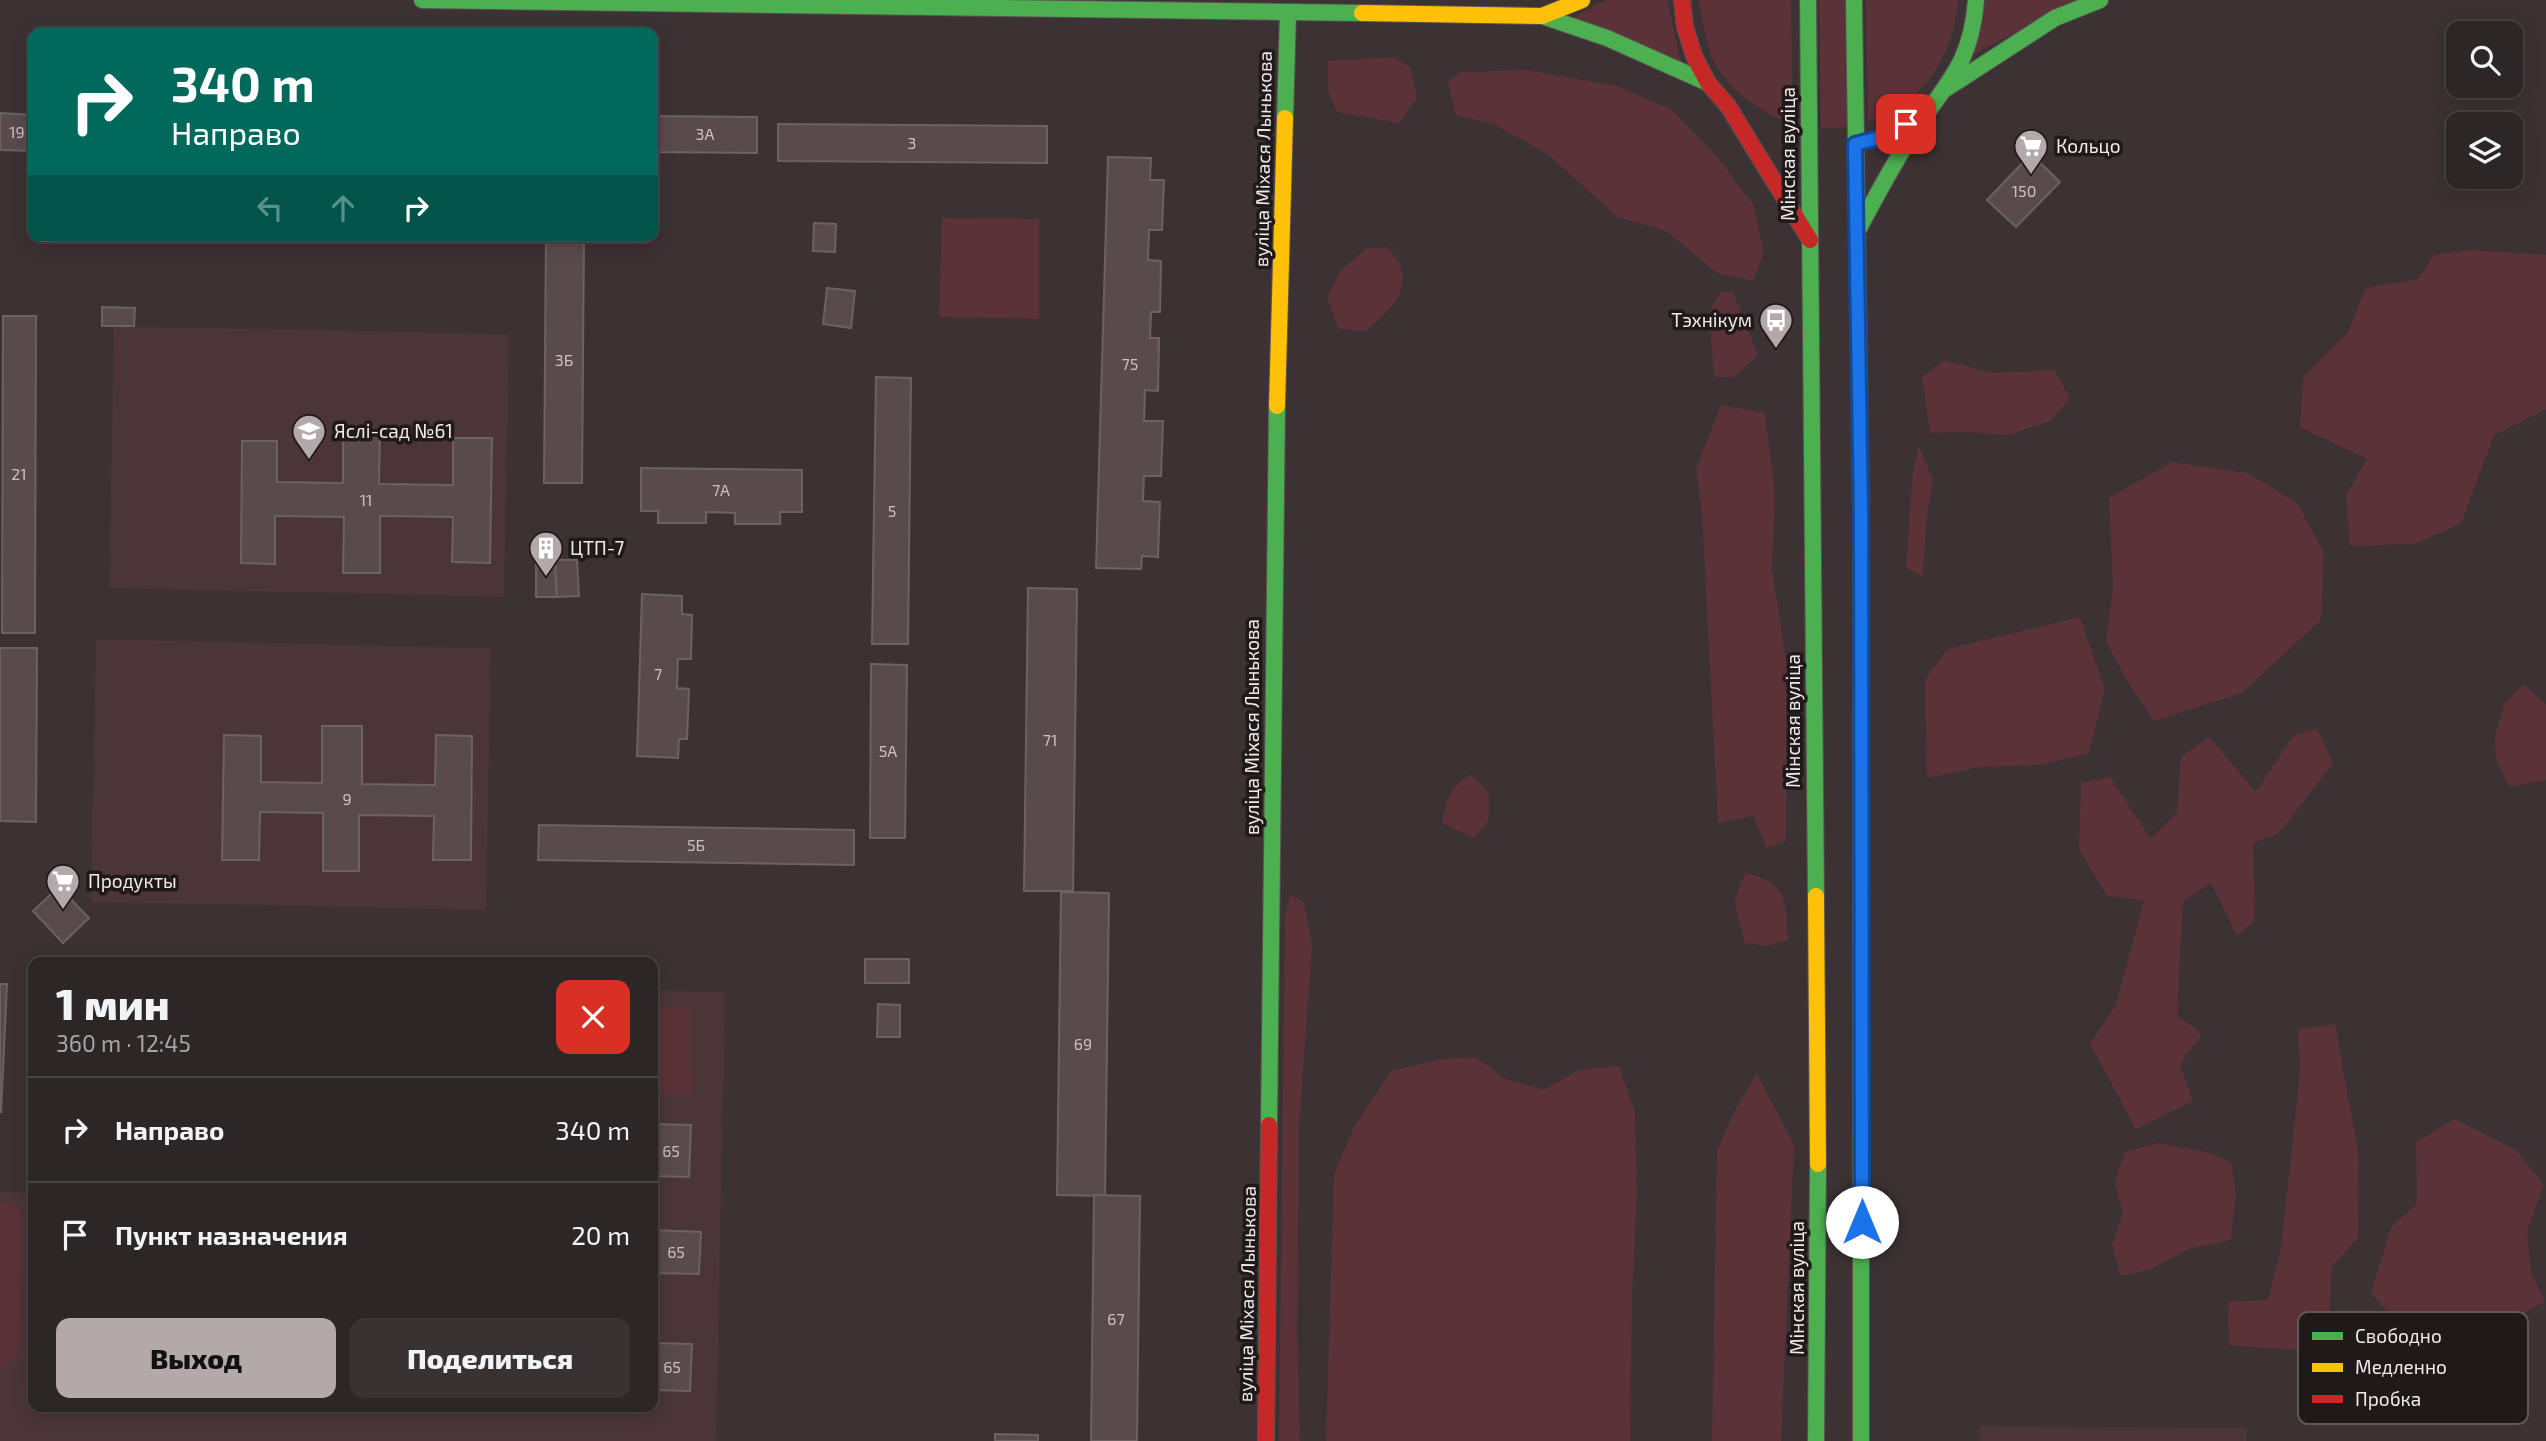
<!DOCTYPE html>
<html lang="ru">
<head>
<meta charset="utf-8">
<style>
  :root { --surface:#2d2627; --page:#393233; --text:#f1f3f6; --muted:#a7a5a7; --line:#484344; --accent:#b3a8aa }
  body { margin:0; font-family:"Exo 2",sans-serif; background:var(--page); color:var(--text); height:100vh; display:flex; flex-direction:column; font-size:26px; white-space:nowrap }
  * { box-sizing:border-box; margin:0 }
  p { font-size:23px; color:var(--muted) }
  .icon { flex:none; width:38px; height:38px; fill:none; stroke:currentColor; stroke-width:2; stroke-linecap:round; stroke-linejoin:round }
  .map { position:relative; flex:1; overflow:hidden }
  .sheet { position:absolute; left:28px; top:957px; width:630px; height:455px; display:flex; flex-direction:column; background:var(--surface); border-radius:14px; box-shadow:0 4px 18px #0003,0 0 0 2px var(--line) }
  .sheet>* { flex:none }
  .guide { position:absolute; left:28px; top:28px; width:630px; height:214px; border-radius:14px; box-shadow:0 4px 18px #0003,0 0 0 2px var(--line); background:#00695c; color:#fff; overflow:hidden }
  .buttons { position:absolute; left:2446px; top:21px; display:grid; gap:14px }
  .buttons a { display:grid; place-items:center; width:77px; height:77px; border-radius:14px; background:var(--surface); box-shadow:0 4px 18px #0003,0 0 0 2px var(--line); font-size:35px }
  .pin { position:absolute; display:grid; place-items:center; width:60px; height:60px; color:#fff; margin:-30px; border-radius:14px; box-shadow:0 4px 10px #0006 }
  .me { position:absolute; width:77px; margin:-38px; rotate:0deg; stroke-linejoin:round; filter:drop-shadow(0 0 5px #0008) }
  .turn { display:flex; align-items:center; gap:24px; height:147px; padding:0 28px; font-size:32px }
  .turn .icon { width:91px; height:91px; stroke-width:2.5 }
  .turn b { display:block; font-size:49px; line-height:60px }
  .lanes { display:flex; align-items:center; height:66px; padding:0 28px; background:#0003; justify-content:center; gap:35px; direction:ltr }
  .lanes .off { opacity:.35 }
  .round { display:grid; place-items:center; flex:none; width:74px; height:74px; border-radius:14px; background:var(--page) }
  .summary { display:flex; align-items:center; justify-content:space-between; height:119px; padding:0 28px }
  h1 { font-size:42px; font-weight:800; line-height:52px }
  .cta { display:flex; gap:14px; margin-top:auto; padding:14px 28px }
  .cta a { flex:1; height:80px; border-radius:14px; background:var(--accent); color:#111; font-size:28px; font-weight:800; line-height:80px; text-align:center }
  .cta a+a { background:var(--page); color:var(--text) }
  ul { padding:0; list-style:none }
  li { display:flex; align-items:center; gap:21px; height:105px; padding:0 28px; border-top:2px solid var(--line) }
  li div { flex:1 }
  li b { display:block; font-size:26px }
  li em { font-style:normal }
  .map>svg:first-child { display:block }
  .built { fill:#4b3538 }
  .green { fill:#5b3238 }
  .building { fill:#594b4d; stroke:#6a6263; stroke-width:2 }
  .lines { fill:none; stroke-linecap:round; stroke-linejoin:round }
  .fast-casing { stroke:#595152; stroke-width:18 }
  .slow-casing { stroke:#595152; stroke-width:18 }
  .jam-casing { stroke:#595152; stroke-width:18 }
  .fast { stroke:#4caf50; stroke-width:16 }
  .slow { stroke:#ffc107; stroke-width:16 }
  .jam { stroke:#c62828; stroke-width:16 }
  .route-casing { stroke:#114b97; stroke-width:18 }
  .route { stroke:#1a73e8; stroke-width:12 }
  .labels { text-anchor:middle; stroke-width:7; stroke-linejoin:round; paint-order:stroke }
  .number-label { font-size:16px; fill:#ccc1c2 }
  .poi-label { font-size:19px; fill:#f3e8e9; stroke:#20191a; text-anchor:start }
  .street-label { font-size:19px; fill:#f3e8e9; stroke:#20191a }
  .key { fill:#20191a; stroke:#5f5758; stroke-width:2 }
  .key-label { font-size:19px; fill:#f3e8e9 }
</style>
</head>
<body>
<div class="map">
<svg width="2546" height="1441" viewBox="0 0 2546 1441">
  <rect width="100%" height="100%" fill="#3c3234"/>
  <!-- built -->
  <g class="built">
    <polygon points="114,326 509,334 504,597 109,588"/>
    <polygon points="96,639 491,648 486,910 91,902"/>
    <polygon points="653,990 725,992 716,1441 0,1441 0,1192 31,1192 33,1105 33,1407 653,1407"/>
    <polygon points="1980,1426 2246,1428 2246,1441 1980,1441"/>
  </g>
  <!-- green -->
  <g class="green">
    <polygon points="1606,0 1667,0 1681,62 1572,18"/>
    <path d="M 1698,0 L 1791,0 L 1793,125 C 1759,110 1721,88 1709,49 C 1704,33 1702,16 1698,0 Z"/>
    <polygon points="1819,0 1846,0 1848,127 1821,128"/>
    <path d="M 1866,0 L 1958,0 C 1954,56 1923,104 1868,122 Z"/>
    <polygon points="1986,0 2079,0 1974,54"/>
    <polygon points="1394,57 1410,67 1417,98 1399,123 1337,112 1328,90 1328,61"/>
    <polygon points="1527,70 1617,86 1672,110 1717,156 1754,206 1764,253 1753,281 1717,273 1666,231 1617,217 1549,155 1492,123 1456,116 1448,81 1461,72"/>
    <polygon points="942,218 1039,219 1039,319 939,317"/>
    <path d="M 1387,247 C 1391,252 1398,259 1400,265 C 1411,293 1385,315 1366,331 L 1339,329 L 1327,298 L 1341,270 L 1367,248 Z"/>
    <polygon points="2469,250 2546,255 2546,409 2494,435 2461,523 2415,544 2350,546 2346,495 2367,459 2300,427 2303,378 2347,334 2366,288 2418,279 2434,255"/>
    <polygon points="1720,292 1733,292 1758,355 1734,377 1714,377 1709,312"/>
    <polygon points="1944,360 1993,373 2054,370 2070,398 2050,421 2008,435 1966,432 1930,433 1922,377"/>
    <polygon points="1721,405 1765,413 1775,493 1772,569 1787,668 1786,841 1767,848 1753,816 1718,823 1702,511 1696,469"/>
    <polygon points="1919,446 1933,480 1926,524 1923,577 1906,568 1913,469"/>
    <polygon points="2172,462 2247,473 2297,503 2324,552 2321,620 2242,693 2154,721 2129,684 2106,642 2113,588 2109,498"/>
    <polygon points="2080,617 2105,690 2088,754 2038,765 1980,767 1927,778 1925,680 1947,649"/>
    <polygon points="2523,684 2546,704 2546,780 2509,787 2496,759 2495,737 2504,705"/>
    <polygon points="2317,728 2333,763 2279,833 2253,843 2255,920 2237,936 2211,883 2183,901 2177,1015 2202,1034 2180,1065 2193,1101 2136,1129 2090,1044 2116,1005 2144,900 2107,896 2079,849 2081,783 2110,777 2151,839 2177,812 2181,757 2209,737 2256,792 2293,736"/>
    <path d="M 1472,774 L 1489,794 L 1489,819 L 1474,838 L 1442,823 C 1448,797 1448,789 1472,774 Z"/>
    <path d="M 1745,872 C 1789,885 1785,900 1788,940 L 1768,946 L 1745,943 L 1734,902 Z"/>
    <polygon points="1290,895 1304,902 1312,945 1299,1128 1297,1333 1300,1441 1279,1441 1285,916"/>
    <polygon points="653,1006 690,1007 691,1094 653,1094"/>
    <polygon points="2335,1024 2359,1158 2358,1238 2332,1266 2328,1331 2296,1350 2229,1345 2228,1302 2268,1300 2281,1248 2300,1073 2298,1029"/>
    <polygon points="1475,1057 1506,1079 1543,1090 1579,1070 1619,1066 1635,1112 1637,1197 1632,1294 1630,1441 1326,1441 1334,1174 1354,1127 1391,1071 1442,1059"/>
    <polygon points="1757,1074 1794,1145 1781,1441 1712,1441 1717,1151 1735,1110"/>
    <polygon points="2455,1119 2516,1150 2544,1185 2527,1231 2531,1272 2545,1301 2507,1324 2450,1335 2410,1336 2371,1293 2391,1227 2417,1204 2416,1142"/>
    <polygon points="2159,1143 2210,1153 2231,1162 2236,1192 2231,1240 2191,1248 2149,1270 2121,1276 2112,1245 2123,1213 2115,1182 2125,1152"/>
    <path d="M 0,1202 L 17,1207 L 23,1217 L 19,1350 C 15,1359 11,1367 0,1367 Z"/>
  </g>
  <!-- building -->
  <g class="building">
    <polygon points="0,113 33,115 33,151 0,150"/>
    <polygon points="653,116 757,117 757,153 653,152"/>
    <polygon points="778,124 1047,126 1047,163 778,161"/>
    <polygon points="2031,154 2060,182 2016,227 1987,200"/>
    <polygon points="1108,157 1151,158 1150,180 1164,180 1162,230 1149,230 1148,260 1161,261 1160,312 1151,312 1150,338 1159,338 1158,391 1145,390 1144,421 1163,421 1161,476 1144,476 1143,501 1160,502 1158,557 1142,556 1141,569 1096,568"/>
    <polygon points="814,223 836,224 835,252 813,251"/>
    <rect x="214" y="236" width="289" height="3"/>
    <polygon points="546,236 584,236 582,483 544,483"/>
    <polygon points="827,288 855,291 851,328 823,324"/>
    <polygon points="102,307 135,308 134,326 102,326"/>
    <polygon points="3,316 36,316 35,633 2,633"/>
    <polygon points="876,377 911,378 908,644 872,644"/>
    <polygon points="343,428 380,429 379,484 453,485 453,438 492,438 490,563 452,562 453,517 380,516 380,573 343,573 344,517 275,516 275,564 241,563 242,441 277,441 277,482 343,483"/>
    <polygon points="641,468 802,470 802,512 780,512 780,524 735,524 735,513 706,512 706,523 658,523 658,511 641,511"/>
    <polygon points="536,560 555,560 557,597 536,597"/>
    <polygon points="555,560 577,560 579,596 557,597"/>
    <polygon points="1028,588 1077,589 1073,891 1024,891"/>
    <polygon points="642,594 682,596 682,614 692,615 691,659 678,659 677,688 689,689 687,739 679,739 678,758 637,756"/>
    <polygon points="0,648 37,648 36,822 0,821"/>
    <polygon points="871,664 907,665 905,838 870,838"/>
    <polygon points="322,726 362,726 362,784 435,785 436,735 472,736 471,860 433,860 434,816 359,815 359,871 323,871 323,813 260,812 259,860 222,860 224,735 261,736 261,782 322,783"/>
    <polygon points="539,825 854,830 854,865 538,860"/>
    <polygon points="59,887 89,918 63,943 33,911"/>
    <polygon points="1061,892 1109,893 1105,1196 1057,1195"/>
    <rect x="865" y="959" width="44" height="24"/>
    <polygon points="0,984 7,984 1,1112 0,1112"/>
    <polygon points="878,1004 900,1005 900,1037 877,1037"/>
    <polygon points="653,1124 691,1125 689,1177 653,1176"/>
    <polygon points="1094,1195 1140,1196 1137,1441 1091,1441"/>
    <polygon points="653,1230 701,1232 699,1274 653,1273"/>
    <polygon points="653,1343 692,1344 690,1391 653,1390"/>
    <polygon points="995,1434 1038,1435 1038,1441 995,1441"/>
  </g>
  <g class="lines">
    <defs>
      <g id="fast">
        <polyline points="422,0 1362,13"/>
        <polyline points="1808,0 1816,896"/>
        <polyline points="1854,0 1861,512 1861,762"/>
        <polyline points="1542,16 1607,38 1708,83"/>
        <polyline points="1947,88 2055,18 2100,0"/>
        <polyline points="1285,118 1288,13"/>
        <path d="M 1858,230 C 1875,198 1892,166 1912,135 C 1945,83 1971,67 1976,0"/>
        <polyline points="1269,1125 1277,406"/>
        <polyline points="1861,1185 1861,1441"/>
        <polyline points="1816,1441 1818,1164"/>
      </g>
      <g id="slow">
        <polyline points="1362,13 1542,16 1582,0"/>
        <polyline points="1277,406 1285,118"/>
        <polyline points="1861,762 1861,1185"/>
        <polyline points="1816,896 1818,1164"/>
      </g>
      <g id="jam">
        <polyline points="1682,0 1685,27 1694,56 1708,83 1728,106 1810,240"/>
        <polyline points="1266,1441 1269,1125"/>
      </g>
    </defs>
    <!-- fast casing -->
    <use href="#fast" class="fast-casing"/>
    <!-- slow casing -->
    <use href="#slow" class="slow-casing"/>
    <!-- jam casing -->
    <use href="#jam" class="jam-casing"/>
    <!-- fast -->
    <use href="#fast" class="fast"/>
    <!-- slow -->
    <use href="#slow" class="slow"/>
    <!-- jam -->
    <use href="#jam" class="jam"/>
  </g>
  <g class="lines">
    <defs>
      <polyline id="route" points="1862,1222 1861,512 1855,144 1882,137 1906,124"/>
    </defs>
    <!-- route casing -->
    <use href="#route" class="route-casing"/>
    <!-- route -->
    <use href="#route" class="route"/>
  </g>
  <!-- icons -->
  <defs>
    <symbol id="supermarket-pin" viewBox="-11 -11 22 30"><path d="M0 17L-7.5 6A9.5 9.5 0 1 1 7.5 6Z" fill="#b3a8aa" stroke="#20191a"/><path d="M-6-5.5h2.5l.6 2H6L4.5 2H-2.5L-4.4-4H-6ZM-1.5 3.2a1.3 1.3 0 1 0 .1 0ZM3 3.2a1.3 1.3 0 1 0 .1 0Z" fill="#fff"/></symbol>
    <symbol id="bus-pin" viewBox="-11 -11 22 30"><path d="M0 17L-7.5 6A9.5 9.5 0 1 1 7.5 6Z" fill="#b3a8aa" stroke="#20191a"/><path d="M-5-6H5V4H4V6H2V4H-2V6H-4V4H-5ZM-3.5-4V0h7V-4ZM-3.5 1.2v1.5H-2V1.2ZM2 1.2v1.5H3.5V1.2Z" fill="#fff"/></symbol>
    <symbol id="school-pin" viewBox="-11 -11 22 30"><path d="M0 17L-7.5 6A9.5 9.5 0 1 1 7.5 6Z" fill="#b3a8aa" stroke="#20191a"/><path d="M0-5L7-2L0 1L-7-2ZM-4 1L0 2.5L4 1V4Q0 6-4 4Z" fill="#fff"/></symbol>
    <symbol id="building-pin" viewBox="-11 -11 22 30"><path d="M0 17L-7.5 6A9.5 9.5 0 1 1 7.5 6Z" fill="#b3a8aa" stroke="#20191a"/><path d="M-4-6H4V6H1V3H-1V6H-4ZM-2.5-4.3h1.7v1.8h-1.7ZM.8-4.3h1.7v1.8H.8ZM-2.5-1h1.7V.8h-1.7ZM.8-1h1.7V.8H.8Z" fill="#fff"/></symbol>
  </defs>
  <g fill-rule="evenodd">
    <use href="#supermarket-pin" x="2012" y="127" width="38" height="52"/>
    <use href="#bus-pin" x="1757" y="301" width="38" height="52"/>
    <use href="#school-pin" x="290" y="412" width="38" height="52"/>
    <use href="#building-pin" x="527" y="529" width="38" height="52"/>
    <use href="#supermarket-pin" x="44" y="862" width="38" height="52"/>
  </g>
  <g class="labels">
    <!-- number labels -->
    <g class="number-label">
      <text x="17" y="138">19</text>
      <text x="705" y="140">3А</text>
      <text x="912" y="149">3</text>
      <text x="2024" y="197">150</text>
      <text x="564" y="366">3Б</text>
      <text x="1130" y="370">75</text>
      <text x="19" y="480">21</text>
      <text x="721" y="496">7А</text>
      <text x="366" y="506">11</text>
      <text x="892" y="517">5</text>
      <text x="658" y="680">7</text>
      <text x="1050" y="746">71</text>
      <text x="888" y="757">5А</text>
      <text x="347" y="805">9</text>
      <text x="696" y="851">5Б</text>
      <text x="1083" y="1050">69</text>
      <text x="671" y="1157">65</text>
      <text x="676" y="1258">65</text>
      <text x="1116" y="1325">67</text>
      <text x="672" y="1373">65</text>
    </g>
    <!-- poi labels -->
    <g class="poi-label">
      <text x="2056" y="153">Кольцо</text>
      <text x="1752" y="327" text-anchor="end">Тэхнікум</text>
      <text x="334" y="438">Яслі-сад №61</text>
      <text x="570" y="555">ЦТП-7</text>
      <text x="88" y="888">Продукты</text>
    </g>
    <!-- street labels -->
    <g class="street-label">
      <text transform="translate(1788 154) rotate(-90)" y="7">Мінская вуліца</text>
      <text transform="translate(1263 159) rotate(-89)" y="7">вуліца Міхася Лынькова</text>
      <text transform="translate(1793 721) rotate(-90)" y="7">Мінская вуліца</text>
      <text transform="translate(1252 727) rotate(-90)" y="7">вуліца Міхася Лынькова</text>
      <text transform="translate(1797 1288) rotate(-90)" y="7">Мінская вуліца</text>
      <text transform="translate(1247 1294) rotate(-89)" y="7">вуліца Міхася Лынькова</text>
    </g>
  </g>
  <!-- legend -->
  <rect x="2298" y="1312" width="230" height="112" rx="10" class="key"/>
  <rect x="2312" y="1332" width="31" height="8" fill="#4caf50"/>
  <rect x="2312" y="1363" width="31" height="9" fill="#ffc107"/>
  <rect x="2312" y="1395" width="31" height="8" fill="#c62828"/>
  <g class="key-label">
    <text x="2355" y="1343">Свободно</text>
    <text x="2355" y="1374">Медленно</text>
    <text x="2355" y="1406">Пробка</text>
  </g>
</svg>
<div class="buttons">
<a><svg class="icon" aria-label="search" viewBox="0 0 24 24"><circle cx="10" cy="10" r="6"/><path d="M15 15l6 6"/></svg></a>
<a><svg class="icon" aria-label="layers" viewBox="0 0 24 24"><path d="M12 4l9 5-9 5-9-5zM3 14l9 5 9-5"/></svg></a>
</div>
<div class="pin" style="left:1906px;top:124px;background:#d93025"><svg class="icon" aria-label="arrive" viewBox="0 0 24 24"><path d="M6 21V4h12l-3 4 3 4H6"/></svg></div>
<svg class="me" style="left:1862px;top:1222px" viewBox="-20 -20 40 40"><circle r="19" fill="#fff"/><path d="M0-13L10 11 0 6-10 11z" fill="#1a73e8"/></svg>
<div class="guide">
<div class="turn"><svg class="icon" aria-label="right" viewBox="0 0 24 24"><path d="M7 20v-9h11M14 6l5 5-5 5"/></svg><div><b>340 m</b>Направо</div></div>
<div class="lanes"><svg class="icon off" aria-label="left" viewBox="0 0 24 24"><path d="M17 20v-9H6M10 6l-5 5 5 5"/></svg><svg class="icon off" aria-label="ahead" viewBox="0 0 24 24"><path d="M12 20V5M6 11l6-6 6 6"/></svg><svg class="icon" aria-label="right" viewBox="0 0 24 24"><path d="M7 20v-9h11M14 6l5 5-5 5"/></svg></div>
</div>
<section class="sheet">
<div class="summary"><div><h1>1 мин</h1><p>360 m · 12:45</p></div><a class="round" style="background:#d93025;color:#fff"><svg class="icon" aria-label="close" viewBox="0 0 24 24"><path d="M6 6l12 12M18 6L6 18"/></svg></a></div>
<ul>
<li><svg class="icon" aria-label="right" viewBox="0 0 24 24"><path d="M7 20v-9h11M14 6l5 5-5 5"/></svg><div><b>Направо</b></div><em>340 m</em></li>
<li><svg class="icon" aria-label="arrive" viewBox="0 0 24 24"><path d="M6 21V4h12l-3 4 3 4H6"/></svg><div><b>Пункт назначения</b></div><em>20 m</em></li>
</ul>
<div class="cta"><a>Выход</a><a>Поделиться</a></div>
</section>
</div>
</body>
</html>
